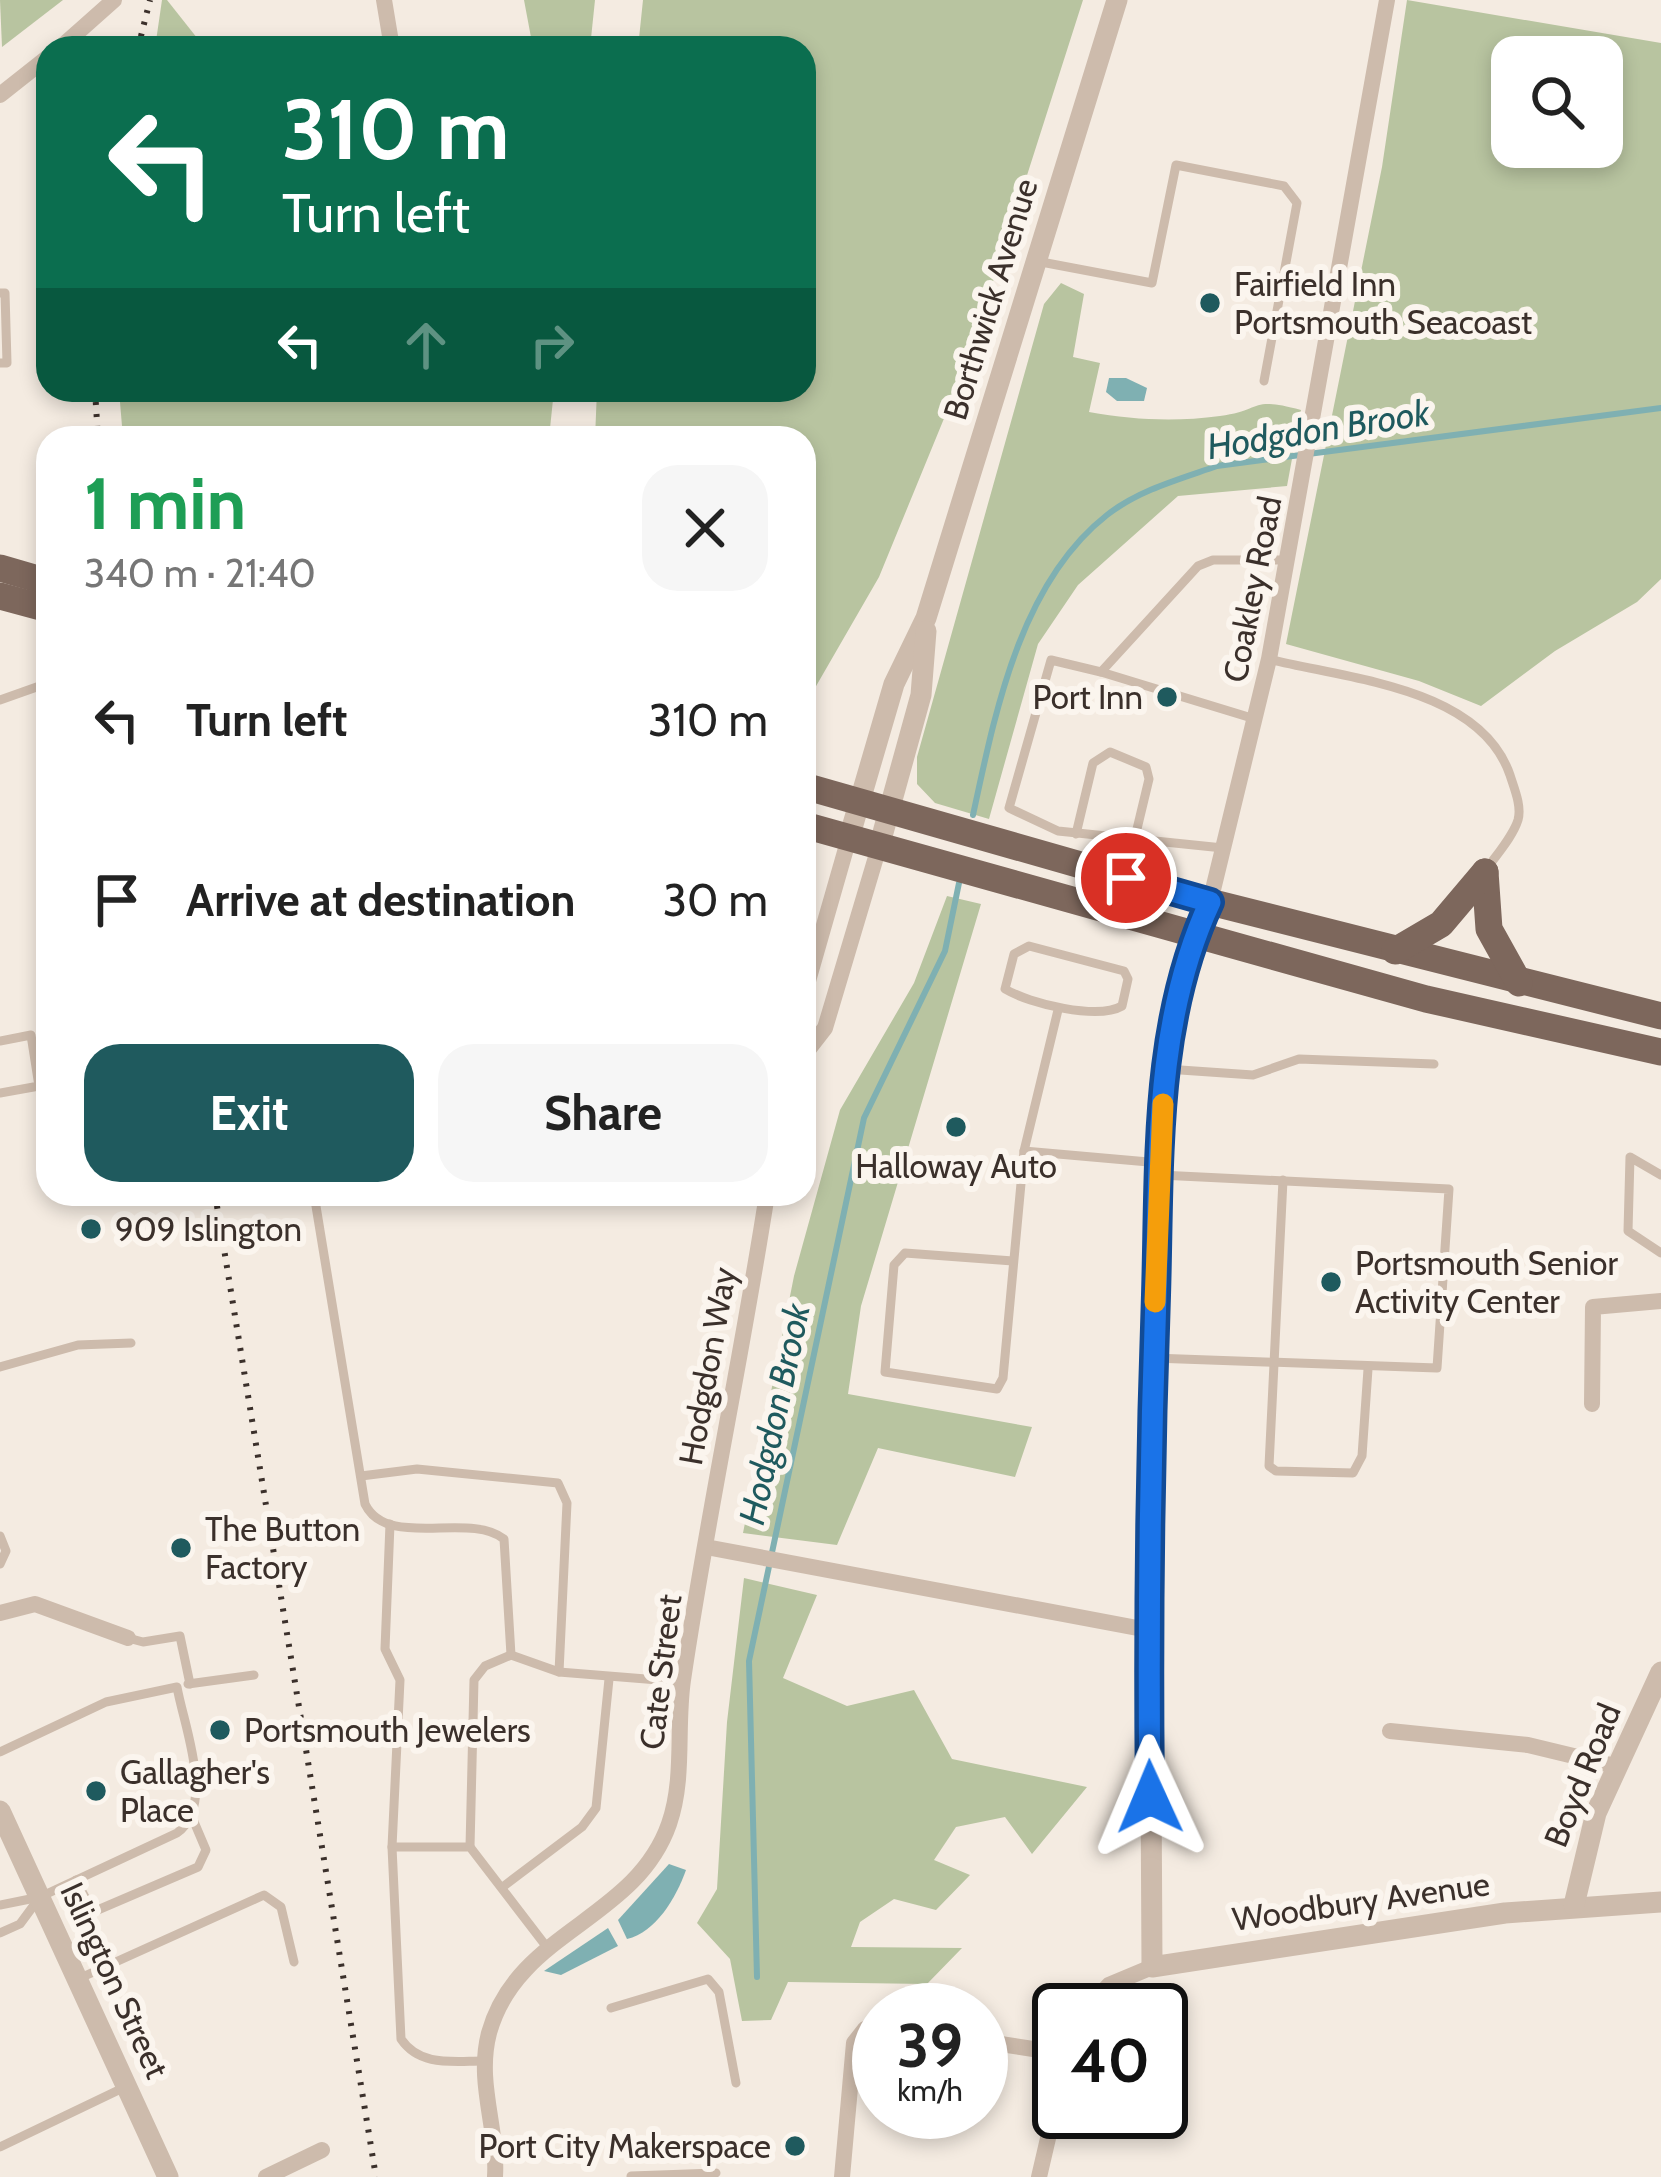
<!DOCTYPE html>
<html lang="en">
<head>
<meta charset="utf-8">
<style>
  :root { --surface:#fff; --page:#f6f6f6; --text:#222; --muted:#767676; --accent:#1f5a5e }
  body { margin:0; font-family:Cabin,sans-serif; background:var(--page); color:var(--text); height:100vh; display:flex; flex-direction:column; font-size:45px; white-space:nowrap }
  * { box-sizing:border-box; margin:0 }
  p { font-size:39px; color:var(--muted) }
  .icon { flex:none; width:66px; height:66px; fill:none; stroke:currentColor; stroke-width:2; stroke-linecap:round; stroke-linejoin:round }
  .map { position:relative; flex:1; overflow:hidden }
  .panel { position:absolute; left:36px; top:426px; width:780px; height:780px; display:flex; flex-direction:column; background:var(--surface); border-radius:36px; box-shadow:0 6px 18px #0003 }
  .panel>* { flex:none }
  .hud { position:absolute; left:36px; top:36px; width:780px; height:366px; border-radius:36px; box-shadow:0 6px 18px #0003; background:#0b6e4f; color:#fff; overflow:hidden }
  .buttons { position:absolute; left:1491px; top:36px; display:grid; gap:24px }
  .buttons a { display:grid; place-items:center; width:132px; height:132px; border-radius:24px; background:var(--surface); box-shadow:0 6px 18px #0003; font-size:60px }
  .speed { position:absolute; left:852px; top:1983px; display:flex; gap:24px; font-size:60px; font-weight:700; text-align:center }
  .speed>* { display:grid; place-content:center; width:156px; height:156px; border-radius:50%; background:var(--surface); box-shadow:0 6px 18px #0003; line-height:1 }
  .speed small { font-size:30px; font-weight:400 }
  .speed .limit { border:6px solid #111; border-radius:18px; background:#fff; color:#111 }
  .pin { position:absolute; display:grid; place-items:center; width:102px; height:102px; color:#fff; margin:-51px; border:6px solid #fff; border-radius:50%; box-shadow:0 3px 12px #0007 }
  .me { position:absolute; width:132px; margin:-66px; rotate:359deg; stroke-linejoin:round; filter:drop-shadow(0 0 9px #0008) }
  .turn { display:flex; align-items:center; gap:42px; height:252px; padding:0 48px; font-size:54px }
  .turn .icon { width:156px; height:156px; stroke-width:2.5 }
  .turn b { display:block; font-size:84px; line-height:102px }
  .lanes { display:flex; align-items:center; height:114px; padding:0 48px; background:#0003; justify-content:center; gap:60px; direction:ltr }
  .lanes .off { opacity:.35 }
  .round { display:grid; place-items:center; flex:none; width:126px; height:126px; border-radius:36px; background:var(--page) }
  .headline { display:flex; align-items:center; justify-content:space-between; height:204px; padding:0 48px }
  h1 { font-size:72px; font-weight:700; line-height:90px; color:#1e9e55 }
  .action { display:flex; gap:24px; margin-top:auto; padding:24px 48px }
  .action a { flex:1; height:138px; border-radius:36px; background:var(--accent); color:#fff; font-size:48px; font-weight:700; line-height:138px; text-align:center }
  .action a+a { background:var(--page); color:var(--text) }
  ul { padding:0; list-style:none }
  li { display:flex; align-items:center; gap:36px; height:180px; padding:0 48px }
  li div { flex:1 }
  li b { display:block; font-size:45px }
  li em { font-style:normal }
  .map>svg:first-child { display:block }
  .green { fill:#b8c4a0; fill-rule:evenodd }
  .water { fill:#7fb0b2 }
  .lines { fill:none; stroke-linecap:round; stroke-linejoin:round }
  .stream { stroke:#7fb0b2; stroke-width:6 }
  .service { stroke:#cdbbac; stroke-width:9 }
  .minor { stroke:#cdbbac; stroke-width:16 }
  .tertiary { stroke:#cdbbac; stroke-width:21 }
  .primary { stroke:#7d675c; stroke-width:27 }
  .rail { stroke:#3b302b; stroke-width:6; stroke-dasharray:3 9; stroke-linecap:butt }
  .route-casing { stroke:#114b97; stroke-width:30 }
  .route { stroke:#1a73e8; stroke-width:21 }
  .slow { stroke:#f59e0b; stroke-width:21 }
  .poi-dot { fill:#1f5a5e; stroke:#fbf5ee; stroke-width:4.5 }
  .labels { text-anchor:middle; stroke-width:12; stroke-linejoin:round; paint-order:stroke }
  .poi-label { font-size:33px; fill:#3b302b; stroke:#fbf5ee; text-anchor:start }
  .street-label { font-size:33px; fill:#3b302b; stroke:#fbf5ee }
  .water-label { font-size:36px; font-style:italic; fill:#1f5a5e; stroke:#fbf5ee }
</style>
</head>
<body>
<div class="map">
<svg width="1661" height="2177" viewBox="0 0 1661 2177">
  <rect width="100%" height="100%" fill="#f4ebe1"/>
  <!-- green -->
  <g class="green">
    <polygon points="0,0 63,0 2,47"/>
    <polygon points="162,0 167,0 205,48 155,48"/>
    <polygon points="524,0 595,0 590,48 533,48"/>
    <polygon points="643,0 1083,0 968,360 879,577 804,707 804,438 595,438 597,390 804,390 804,48 638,48"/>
    <path d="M 1407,0 L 1661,43 L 1661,579 L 1637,602 L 1555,651 L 1481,706 L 1419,681 L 1286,644 L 1382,167 ZM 1512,57 L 1602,57 L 1602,147 L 1512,147 Z"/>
    <path d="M 1061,283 L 1084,294 L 1073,357 L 1100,363 L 1089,412 C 1134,420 1175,422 1220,416 C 1264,410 1249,396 1301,410 L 1287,486 L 1178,496 L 1078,585 L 1038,644 L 989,819 L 935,803 L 917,784 L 917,757 L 1044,304 Z"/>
    <polygon points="119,390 554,390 549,438 123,438"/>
    <polygon points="947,896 981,904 861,1306 848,1394 1032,1427 1015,1477 878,1448 837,1545 743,1533 794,1276 840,1110 914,983"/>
    <polygon points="744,1578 817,1595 783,1678 847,1706 914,1690 952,1759 1087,1787 1032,1854 1005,1817 956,1827 934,1860 970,1875 936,1910 894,1899 860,1922 851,1947 962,1948 927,1984 788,1982 771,2020 742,2021 730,1959 697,1923 717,1889 727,1722"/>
  </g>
  <!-- water -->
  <g class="water">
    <polygon points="1109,378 1126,378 1147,388 1144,401 1117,401 1106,392"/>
    <path d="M 669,1864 L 686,1870 C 676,1898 656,1932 627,1939 L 618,1920 Z"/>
    <polygon points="608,1928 618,1946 561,1975 544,1971"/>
  </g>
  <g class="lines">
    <!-- stream -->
    <g class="stream">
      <path d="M 973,815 C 995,713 1020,583 1107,515 C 1139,490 1180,479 1217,466 L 1661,408"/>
      <polyline points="757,1977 749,1661 864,1118 945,951 959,883"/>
    </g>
    <!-- service -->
    <g class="service">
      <polyline points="1036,261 1152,283 1176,165 1284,186 1297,203 1264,381"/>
      <polyline points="0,293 5,293 7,363 0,363"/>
      <path d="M 1269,659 C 1347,679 1480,687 1510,775 C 1514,788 1522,806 1518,820 C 1513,836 1498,853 1488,867"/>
      <polyline points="1101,672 1051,660 1009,808 1058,831 1223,848"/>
      <polyline points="0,700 48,683"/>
      <polyline points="1255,719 1101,672 1198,566 1213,560 1288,560"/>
      <polyline points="1076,834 1093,763 1110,752 1146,767 1149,779 1118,908"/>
      <path d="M 1029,946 L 1124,971 L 1128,979 L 1122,1006 C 1098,1020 1030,1004 1005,989 L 1014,954 Z"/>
      <polyline points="0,1041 31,1035 39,1086 0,1093"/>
      <polyline points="1166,1069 1253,1075 1299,1059 1434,1064"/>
      <polyline points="1024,1151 1160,1163"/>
      <polyline points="1661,1175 1630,1157 1628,1231 1661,1253"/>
      <polyline points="1283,1180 1269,1466 1276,1471 1353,1473 1362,1456 1368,1369"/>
      <path d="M 314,1194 L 365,1504 C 387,1550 469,1511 504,1539 L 511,1655 L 559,1672 L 683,1682"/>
      <polyline points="731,1194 766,1198"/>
      <polyline points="1013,1261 905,1253 894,1265 885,1372 997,1389 1003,1378 1024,1151 1058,1010"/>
      <polyline points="1153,1358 1437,1368 1449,1189 1160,1175"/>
      <polyline points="0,1367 78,1345 131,1343"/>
      <polyline points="361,1476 417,1469 558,1483 567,1503 559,1672"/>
      <path d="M 390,1524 L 385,1649 L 400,1680 L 392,1847 L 401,2039 C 420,2067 453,2061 483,2061"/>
      <polyline points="0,1536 6,1551 0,1564"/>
      <polyline points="128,1638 143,1642 180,1636 190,1684"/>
      <polyline points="188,1684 254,1675"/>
      <path d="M 0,1752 L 106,1702 L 177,1687 C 184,1727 216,1804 177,1833 L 40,1897 L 0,1905"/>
      <polyline points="392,1847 470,1847 546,1946"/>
      <polyline points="470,1847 474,1680 485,1666 511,1655"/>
      <polyline points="76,1880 93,1912 198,1867 206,1850 192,1817"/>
      <polyline points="504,1886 582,1827 596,1808 609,1679"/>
      <polyline points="0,1933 20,1924 37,1901"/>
      <polyline points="78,1979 264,1895 281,1907 294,1962"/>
      <polyline points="611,2008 708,1979 719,1992 736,2083"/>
      <polyline points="0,2147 125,2087"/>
      <polyline points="631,2176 716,2173"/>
    </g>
    <!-- minor -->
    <g class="minor">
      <polyline points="384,0 392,48"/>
      <polyline points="60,48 114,0"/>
      <polyline points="0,95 48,57"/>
      <polyline points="1210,902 1269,659 1387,0"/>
      <polyline points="804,995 849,838"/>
      <polyline points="804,1055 825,1028 879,847"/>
      <polyline points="1592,1404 1593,1307 1661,1301"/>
      <polyline points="706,1547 1148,1630"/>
      <polyline points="0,1613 35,1604 128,1638"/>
      <polyline points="1390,1731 1528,1745 1615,1766"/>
      <polyline points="1086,2010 1109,1985 1152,1967"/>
      <polyline points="981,2041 1059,2053"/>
      <polyline points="266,2177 322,2150"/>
      <path d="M 495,2177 C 498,2127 476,2083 489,2033 C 517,1931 635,1921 669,1824 C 685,1778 676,1728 683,1680 C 707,1517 742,1356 767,1194"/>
      <polyline points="842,2177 854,2043 865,2029 879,2027"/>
      <polyline points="1039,2177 1059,2091"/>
    </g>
    <!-- tertiary -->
    <g class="tertiary">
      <polyline points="849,838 894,684 926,618 1117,0"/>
      <polyline points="879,847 921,695 926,631"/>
      <path d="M 1210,902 C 1154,1024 1160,1162 1156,1294 C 1148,1519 1151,1742 1152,1967 L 1505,1913 L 1661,1902"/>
      <polyline points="0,1811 168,2177"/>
      <polyline points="1574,1905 1596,1813 1661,1672"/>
    </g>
    <!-- primary -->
    <g class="primary">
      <polyline points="0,568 48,582"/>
      <polyline points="0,596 48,609"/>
      <polyline points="804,786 1210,902 1661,1016"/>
      <polyline points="804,825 1426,999 1661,1052"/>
      <polyline points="1485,872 1489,929 1519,983"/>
      <polyline points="1395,951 1441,924 1485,872"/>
    </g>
    <!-- rail -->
    <g class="rail">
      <polyline points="138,48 150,0"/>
      <polyline points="95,390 98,438"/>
      <polyline points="215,1194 376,2177"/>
    </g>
  </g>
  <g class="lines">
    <defs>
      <path id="route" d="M 1126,878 L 1210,902 C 1153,1024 1160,1163 1156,1295 C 1150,1463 1148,1630 1150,1797"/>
    </defs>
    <!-- route casing -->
    <use href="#route" class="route-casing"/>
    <!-- route -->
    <use href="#route" class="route"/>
    <!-- slow -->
    <polyline class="slow" points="1155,1302 1163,1104"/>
  </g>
  <!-- markers -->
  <g class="poi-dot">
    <circle cx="1210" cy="303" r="12"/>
    <circle cx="1167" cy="697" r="12"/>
    <circle cx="956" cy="1127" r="12"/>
    <circle cx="91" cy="1229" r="12"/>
    <circle cx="1331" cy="1282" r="12"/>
    <circle cx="181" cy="1548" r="12"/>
    <circle cx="220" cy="1730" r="12"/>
    <circle cx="96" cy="1791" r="12"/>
    <circle cx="795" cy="2146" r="12"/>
  </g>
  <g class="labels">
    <!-- poi labels -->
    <g class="poi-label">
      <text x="1234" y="296">Fairfield Inn<tspan x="1234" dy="38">Portsmouth Seacoast</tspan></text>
      <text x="1143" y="709" text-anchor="end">Port Inn</text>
      <text x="956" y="1178" text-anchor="middle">Halloway Auto</text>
      <text x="115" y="1241">909 Islington</text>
      <text x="1355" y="1275">Portsmouth Senior<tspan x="1355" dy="38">Activity Center</tspan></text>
      <text x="205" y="1541">The Button<tspan x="205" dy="38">Factory</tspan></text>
      <text x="244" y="1742">Portsmouth Jewelers</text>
      <text x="120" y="1784">Gallagher's<tspan x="120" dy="38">Place</tspan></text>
      <text x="771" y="2158" text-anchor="end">Port City Makerspace</text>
    </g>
    <!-- street labels -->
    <g class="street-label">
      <text transform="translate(990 299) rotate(-73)" y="12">Borthwick Avenue</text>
      <text transform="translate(1252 589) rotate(-79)" y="12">Coakley Road</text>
      <text transform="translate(707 1366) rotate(-80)" y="12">Hodgdon Way</text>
      <text transform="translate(660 1672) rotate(-83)" y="12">Cate Street</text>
      <text transform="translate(1582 1775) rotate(-68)" y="12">Boyd Road</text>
      <text transform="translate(1361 1901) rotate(-8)" y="12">Woodbury Avenue</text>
      <text transform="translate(115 1980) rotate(65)" y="12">Islington Street</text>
    </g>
    <!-- water labels -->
    <g class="water-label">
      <text transform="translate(1318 429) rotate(-9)" y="13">Hodgdon Brook</text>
      <text transform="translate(774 1414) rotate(-78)" y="13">Hodgdon Brook</text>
    </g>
  </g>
</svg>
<div class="buttons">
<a><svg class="icon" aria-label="search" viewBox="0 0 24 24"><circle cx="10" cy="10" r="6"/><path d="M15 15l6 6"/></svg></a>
</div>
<div class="speed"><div>39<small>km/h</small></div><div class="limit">40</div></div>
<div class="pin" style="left:1126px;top:878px;background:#d93025"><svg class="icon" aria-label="arrive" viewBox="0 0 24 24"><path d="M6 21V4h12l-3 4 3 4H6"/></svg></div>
<svg class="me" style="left:1150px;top:1797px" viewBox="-20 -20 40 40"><path d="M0-17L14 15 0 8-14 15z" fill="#1a73e8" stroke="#fff" stroke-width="4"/></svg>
<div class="hud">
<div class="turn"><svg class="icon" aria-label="left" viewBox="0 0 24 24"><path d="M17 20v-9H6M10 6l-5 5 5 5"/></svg><div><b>310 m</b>Turn left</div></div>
<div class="lanes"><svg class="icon" aria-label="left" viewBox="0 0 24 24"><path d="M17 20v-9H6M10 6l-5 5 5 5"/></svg><svg class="icon off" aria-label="ahead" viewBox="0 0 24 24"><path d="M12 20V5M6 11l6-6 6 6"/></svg><svg class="icon off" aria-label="right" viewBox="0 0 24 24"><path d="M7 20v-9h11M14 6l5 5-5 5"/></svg></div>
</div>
<section class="panel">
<div class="headline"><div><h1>1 min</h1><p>340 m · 21:40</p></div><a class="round"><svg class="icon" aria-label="close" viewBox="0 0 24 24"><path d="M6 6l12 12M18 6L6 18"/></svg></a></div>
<ul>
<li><svg class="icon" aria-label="left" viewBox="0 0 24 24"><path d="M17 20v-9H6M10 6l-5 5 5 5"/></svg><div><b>Turn left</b></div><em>310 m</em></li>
<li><svg class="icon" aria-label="arrive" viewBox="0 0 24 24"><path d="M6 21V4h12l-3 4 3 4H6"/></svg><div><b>Arrive at destination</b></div><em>30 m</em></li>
</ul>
<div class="action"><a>Exit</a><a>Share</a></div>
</section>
</div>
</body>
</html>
